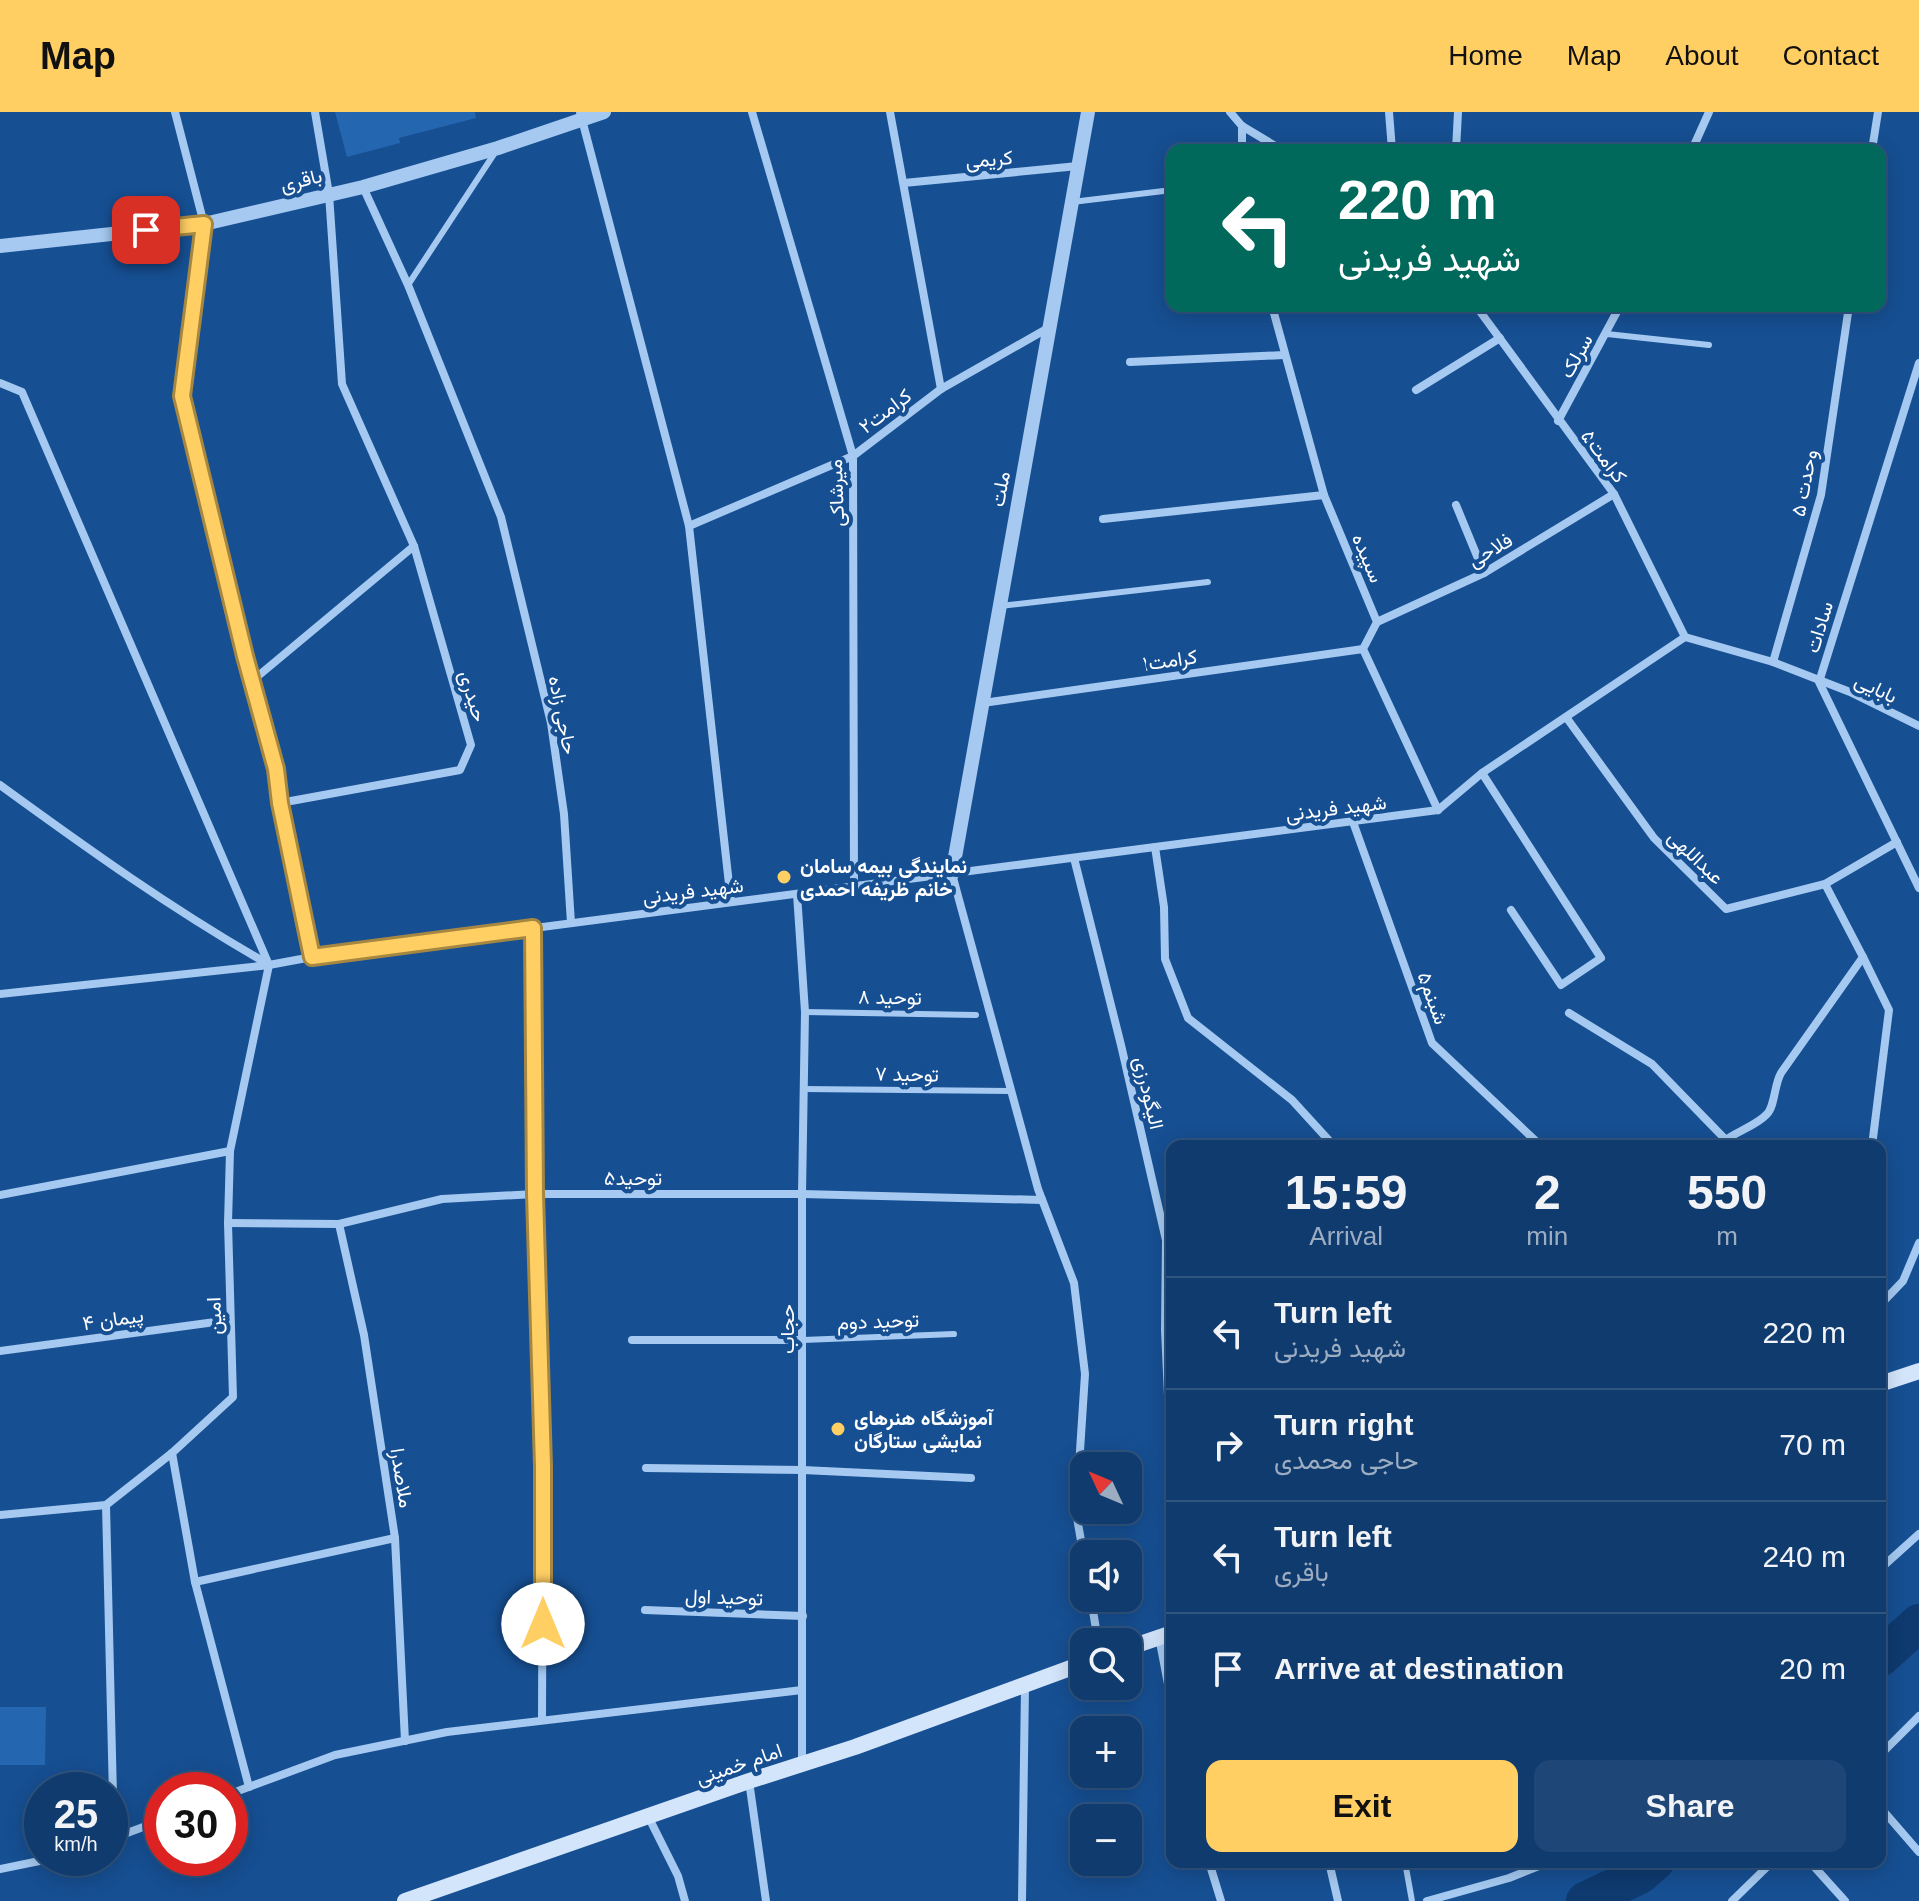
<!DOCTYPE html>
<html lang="en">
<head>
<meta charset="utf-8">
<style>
  :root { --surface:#103b6e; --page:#1e4676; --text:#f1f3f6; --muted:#9cadc2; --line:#305581; --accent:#ffcf64 }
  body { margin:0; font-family:Arial,Vazirmatn,sans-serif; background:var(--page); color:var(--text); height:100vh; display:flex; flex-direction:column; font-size:30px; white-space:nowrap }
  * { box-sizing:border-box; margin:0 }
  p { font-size:26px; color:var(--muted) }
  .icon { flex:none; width:44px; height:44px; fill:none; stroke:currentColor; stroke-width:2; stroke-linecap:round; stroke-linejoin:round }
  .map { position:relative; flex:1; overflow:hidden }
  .side { position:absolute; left:1166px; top:1028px; width:720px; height:728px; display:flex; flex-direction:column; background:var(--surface); border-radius:16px; box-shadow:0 4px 20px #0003,0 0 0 2px var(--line) }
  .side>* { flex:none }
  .hud { position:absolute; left:1166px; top:32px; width:720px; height:168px; border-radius:16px; box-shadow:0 4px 20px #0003,0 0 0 2px var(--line); background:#00695c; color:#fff; overflow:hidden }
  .needle { width:52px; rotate:314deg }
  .tools { position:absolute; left:1070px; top:1340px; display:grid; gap:16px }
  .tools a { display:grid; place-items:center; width:72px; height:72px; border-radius:16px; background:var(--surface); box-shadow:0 4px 20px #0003,0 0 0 2px var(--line); font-size:40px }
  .speed { position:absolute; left:24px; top:1660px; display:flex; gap:16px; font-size:40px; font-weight:700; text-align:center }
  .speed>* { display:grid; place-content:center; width:104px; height:104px; border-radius:50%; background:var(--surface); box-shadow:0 4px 20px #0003,0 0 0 2px var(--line); line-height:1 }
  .speed small { font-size:20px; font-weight:400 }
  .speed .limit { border:12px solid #d22; background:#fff; color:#111 }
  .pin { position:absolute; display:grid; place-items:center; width:68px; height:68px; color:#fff; margin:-34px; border-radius:16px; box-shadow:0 4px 12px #0006 }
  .me { position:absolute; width:88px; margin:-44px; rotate:0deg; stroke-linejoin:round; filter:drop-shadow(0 0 6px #0008) }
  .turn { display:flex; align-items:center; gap:28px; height:168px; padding:0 40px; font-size:36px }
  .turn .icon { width:104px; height:104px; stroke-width:2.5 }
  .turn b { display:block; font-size:56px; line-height:68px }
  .eta { display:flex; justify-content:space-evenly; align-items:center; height:136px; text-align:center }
  .eta b { font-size:48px; font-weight:700; line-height:56px }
  .button { display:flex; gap:16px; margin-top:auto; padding:16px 40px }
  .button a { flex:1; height:92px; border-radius:16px; background:var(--accent); color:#111; font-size:32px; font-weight:700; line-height:92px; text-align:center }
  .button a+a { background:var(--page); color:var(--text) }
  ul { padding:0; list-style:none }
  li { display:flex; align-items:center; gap:24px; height:112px; padding:0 40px; border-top:2px solid var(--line) }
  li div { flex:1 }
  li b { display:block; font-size:30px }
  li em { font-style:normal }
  header { display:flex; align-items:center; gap:48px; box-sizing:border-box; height:112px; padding:0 40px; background:var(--accent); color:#111 }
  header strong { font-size:38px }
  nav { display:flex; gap:44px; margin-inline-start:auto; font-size:28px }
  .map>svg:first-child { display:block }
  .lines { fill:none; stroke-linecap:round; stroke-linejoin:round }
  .river { stroke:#0e3a6f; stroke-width:38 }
  .building { fill:#2566b1 }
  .service { stroke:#a5c9f0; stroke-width:6 }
  .minor { stroke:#a5c9f0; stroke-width:8 }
  .tertiary { stroke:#a5c9f0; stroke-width:14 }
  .secondary { stroke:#d3e5fb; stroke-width:16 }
  .route-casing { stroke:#a68741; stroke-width:20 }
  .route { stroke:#ffcf64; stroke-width:14 }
  .poi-dot { fill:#ffcf64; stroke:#164f92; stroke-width:3 }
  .labels { text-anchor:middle; stroke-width:8; stroke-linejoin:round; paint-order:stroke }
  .street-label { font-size:20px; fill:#fff; stroke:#164f92 }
  .poi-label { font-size:20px; font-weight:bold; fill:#fff; stroke:#164f92; text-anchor:start }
</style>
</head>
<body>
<header>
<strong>Map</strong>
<nav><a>Home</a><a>Map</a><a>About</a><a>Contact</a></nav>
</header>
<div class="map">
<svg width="1919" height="1789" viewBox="0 0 1919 1789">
  <rect width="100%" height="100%" fill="#164f92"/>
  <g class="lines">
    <!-- river -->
    <g class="river">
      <polyline points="1880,1546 1919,1511"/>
      <polyline points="1585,1789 1640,1763 1655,1750"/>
    </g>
  </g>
  <!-- building -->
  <g class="building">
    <polygon points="335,0 475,0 476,6 399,26 400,31 347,45"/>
    <polygon points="0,1595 46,1595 45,1653 0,1653"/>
  </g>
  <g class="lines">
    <!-- service -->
    <g class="service">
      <polyline points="1072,90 1172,78"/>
      <polyline points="408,173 496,39"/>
      <polyline points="1607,222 1709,233"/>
      <polyline points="1000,494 1208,470"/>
      <polyline points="805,900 976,903"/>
      <polyline points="803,977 1011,979"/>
      <polyline points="803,1228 954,1222"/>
      <polyline points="1405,1750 1412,1789"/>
    </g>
    <!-- minor -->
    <g class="minor">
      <polyline points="175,0 204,112 182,284 245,544 276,657 280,691 312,845"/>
      <polyline points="580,0 689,414 731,790"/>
      <polyline points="752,0 853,344 854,774"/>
      <polyline points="890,0 941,277"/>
      <polyline points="1230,0 1242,14 1282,38"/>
      <polyline points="1389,0 1392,38"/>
      <polyline points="1242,14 1242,38"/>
      <polyline points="1456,38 1458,0"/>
      <polyline points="1692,38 1709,0"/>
      <polyline points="1872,38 1878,0"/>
      <polyline points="904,71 1078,54"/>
      <polyline points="363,75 408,173 501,405 551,611 564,702 571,811"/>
      <polyline points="1272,194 1324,383 1377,510 1363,537 1438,698"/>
      <polyline points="1476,194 1614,382 1685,525"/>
      <polyline points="1130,250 1284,243"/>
      <polyline points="1919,251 1819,570 1919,776"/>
      <polyline points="0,271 22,280 269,853"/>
      <polyline points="1416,278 1500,226"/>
      <polyline points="1558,309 1620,194"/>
      <polyline points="1456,393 1484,461"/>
      <polyline points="1103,407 1324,383"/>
      <polyline points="689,414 853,344 941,277 1050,215"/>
      <polyline points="1377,510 1484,461 1614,382"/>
      <polyline points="1773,550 1821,383 1849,194"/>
      <polyline points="252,569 414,434"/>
      <polyline points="983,591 1363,537"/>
      <polyline points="1566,605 1654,726 1726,797 1825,772 1897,730"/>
      <polyline points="1482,661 1601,846 1561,873 1511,798"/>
      <path d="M 0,673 C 88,737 173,798 268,852"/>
      <polyline points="280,691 460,658 471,633 414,434 342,272 329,82 315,0"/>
      <polyline points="1438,698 1482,661 1685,525 1773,550 1850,580 1919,614"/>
      <polyline points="1353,710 1432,931 1541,1034"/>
      <polyline points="1155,735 1164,795 1165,847 1188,906 1292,988 1334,1034"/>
      <polyline points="1074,746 1121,933 1166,1128 1165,1218 1172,1371"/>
      <polyline points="952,762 1038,1077 1074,1171 1085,1262 1076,1400 1084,1446"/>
      <polyline points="797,782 805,900 802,1082 802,1651"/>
      <polyline points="533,816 535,1082 543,1354 542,1607"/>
      <polyline points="1863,845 1889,898 1872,1034"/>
      <polyline points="0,882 269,853 312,845 1438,698"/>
      <polyline points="1569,901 1652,952 1725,1027"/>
      <path d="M 1718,1034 C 1732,1020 1754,1016 1767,1002 C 1775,994 1774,973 1781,961 L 1863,845 L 1825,772"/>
      <polyline points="0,1083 230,1039"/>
      <polyline points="228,1111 339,1112 442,1087 535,1082 802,1082 1042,1088"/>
      <polyline points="339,1112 364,1223 395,1426 405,1629"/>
      <polyline points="1880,1193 1903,1169 1919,1131"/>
      <polyline points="632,1228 803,1228"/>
      <polyline points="0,1239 230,1208"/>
      <polyline points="172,1341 195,1470 249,1675"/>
      <polyline points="646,1356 803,1358 971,1366"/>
      <polyline points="106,1393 114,1726"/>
      <polyline points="0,1403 106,1393 172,1341 233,1285 228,1111 230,1039 269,853"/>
      <polyline points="1880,1457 1919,1422"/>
      <polyline points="195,1470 395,1426"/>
      <polyline points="1091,1486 1098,1530"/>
      <polyline points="645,1498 803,1504"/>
      <polyline points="1159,1525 1172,1593"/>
      <polyline points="1880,1643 1919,1604"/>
      <polyline points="749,1669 766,1789"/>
      <polyline points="230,1682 335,1643 447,1620 802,1578"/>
      <polyline points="1880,1695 1919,1740"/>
      <polyline points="648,1704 678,1764 685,1789"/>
      <polyline points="111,1727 162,1708"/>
      <polyline points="1209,1750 1221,1789"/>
      <polyline points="1329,1750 1338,1789"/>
      <polyline points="1810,1750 1845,1789"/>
      <polyline points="0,1757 54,1746"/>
      <polyline points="1022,1789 1025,1574"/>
      <polyline points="1427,1789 1509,1766 1549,1750"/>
      <polyline points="1732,1789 1772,1750"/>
    </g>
    <!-- tertiary -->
    <g class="tertiary">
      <polyline points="0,134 204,112 363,75 498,36 604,0"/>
      <polyline points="952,762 1088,0"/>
    </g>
    <!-- secondary -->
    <g class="secondary">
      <polyline points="1880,1272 1919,1259"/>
      <polyline points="1128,1536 1172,1521"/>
      <polyline points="405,1789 749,1669 855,1635 1084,1551"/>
    </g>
  </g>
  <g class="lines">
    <defs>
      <polyline id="route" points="146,118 204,112 182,284 245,544 276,657 280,691 312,845 533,816 535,1082 543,1354 543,1512"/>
    </defs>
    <!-- route casing -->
    <use href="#route" class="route-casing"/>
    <!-- route -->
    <use href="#route" class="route"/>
  </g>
  <!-- markers -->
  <g class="poi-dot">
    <circle cx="784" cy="765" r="8"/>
    <circle cx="838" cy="1317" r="8"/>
  </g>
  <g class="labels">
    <!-- street labels -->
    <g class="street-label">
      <text transform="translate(989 47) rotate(-5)" y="7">کریمی</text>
      <text transform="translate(301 68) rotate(-14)" y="7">باقری</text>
      <text transform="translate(1576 244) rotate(-61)" y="7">سرلک</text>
      <text transform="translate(885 299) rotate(-37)" y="7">کرامت۲</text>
      <text transform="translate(1604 344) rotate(53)" y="7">کرامت۵</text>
      <text transform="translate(1804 371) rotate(-79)" y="7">وحدت ۵</text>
      <text transform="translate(1000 377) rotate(-80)" y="7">ملت</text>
      <text transform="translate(836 381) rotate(-92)" y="7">میرشاکی</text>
      <text transform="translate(1490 438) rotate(-30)" y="7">فلاحی</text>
      <text transform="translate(1368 446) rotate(67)" y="7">سپیده</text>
      <text transform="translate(1819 515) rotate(-73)" y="7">سادات</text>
      <text transform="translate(1170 548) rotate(-8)" y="7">کرامت۱</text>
      <text transform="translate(1876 576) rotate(25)" y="7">بابایی</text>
      <text transform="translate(473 584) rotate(73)" y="7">حیدری</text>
      <text transform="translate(563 603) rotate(79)" y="7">حاجی زاده</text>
      <text transform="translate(1336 696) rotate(-7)" y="7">شهید فریدنی</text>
      <text transform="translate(1696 745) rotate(44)" y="7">عبداللهی</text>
      <text transform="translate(693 779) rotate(-7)" y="7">شهید فریدنی</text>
      <text transform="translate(890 885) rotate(1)" y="7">توحید ۸</text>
      <text transform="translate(1433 886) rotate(70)" y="7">شبنم۵</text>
      <text transform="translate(907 962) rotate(1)" y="7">توحید ۷</text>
      <text transform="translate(1149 981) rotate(77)" y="7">الیگودرزی</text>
      <text x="633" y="1073">توحید۵</text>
      <text transform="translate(214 1204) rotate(-92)" y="7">امین</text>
      <text transform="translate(113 1207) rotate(-8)" y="7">پیمان ۴</text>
      <text transform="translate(878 1209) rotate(-2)" y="7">توحید دوم</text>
      <text transform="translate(787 1217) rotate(-90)" y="7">حجاب</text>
      <text transform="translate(402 1366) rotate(81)" y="7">ملاصدرا</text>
      <text transform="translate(724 1485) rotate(2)" y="7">توحید اول</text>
      <text transform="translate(739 1652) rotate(-19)" y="7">امام خمینی</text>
    </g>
    <!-- poi labels -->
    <g class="poi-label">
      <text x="800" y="761">نمایندگی بیمه سامان<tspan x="800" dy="23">خانم ظریفه احمدی</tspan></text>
      <text x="854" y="1313">آموزشگاه هنرهای<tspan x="854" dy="23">نمایشی ستارگان</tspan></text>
    </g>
  </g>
</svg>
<div class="tools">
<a><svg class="needle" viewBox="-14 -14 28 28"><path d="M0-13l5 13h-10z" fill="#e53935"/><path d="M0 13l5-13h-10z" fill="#9cadc2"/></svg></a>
<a><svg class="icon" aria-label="sound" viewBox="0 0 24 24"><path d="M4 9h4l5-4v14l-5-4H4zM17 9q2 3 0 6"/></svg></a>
<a><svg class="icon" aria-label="search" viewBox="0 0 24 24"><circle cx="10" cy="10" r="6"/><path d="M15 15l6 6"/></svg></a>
<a>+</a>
<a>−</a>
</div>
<div class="speed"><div>25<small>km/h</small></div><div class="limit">30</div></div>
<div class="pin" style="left:146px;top:118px;background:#d93025"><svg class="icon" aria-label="arrive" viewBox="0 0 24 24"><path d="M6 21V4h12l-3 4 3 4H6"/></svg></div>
<svg class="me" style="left:543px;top:1512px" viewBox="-20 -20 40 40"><circle r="19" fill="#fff"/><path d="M0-13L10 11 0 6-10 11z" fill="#ffcf64"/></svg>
<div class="hud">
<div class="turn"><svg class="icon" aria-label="left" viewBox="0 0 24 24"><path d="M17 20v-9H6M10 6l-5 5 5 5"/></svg><div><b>220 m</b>شهید فریدنی</div></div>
</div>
<section class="side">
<div class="eta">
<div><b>15:59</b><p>Arrival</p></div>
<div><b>2</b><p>min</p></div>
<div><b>550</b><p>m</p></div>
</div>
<ul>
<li><svg class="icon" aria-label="left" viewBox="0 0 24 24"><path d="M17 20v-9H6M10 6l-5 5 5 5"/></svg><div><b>Turn left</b><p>شهید فریدنی</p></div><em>220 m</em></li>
<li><svg class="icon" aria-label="right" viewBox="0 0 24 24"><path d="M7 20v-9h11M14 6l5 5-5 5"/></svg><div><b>Turn right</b><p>حاجی محمدی</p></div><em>70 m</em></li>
<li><svg class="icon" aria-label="left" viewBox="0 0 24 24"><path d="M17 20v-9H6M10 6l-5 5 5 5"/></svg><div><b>Turn left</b><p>باقری</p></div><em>240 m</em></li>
<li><svg class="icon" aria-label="arrive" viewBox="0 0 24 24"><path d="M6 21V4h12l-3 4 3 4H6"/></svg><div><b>Arrive at destination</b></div><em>20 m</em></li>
</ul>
<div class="button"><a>Exit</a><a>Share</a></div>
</section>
</div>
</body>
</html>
